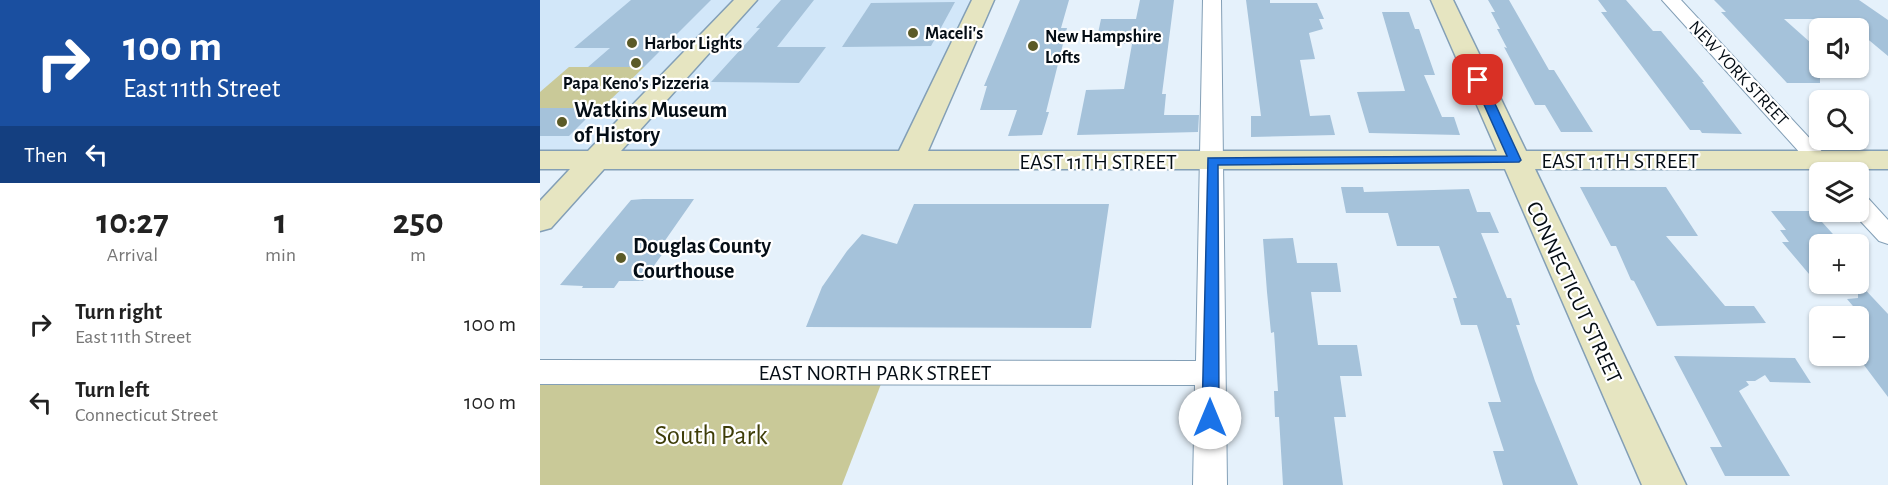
<!DOCTYPE html>
<html lang="en">
<head>
<meta charset="utf-8">
<style>
  :root { --surface:#fff; --page:#f2f2f2; --text:#222; --muted:#767676 }
  body { margin:0; font-family:"Alegreya Sans",sans-serif; background:var(--page); color:var(--text); height:100vh; display:flex; flex-direction:column; font-size:22px; white-space:nowrap }
  * { box-sizing:border-box; margin:0 }
  p { font-size:20px; color:var(--muted) }
  .icon { flex:none; width:33px; height:33px; fill:none; stroke:currentColor; stroke-width:2; stroke-linecap:round; stroke-linejoin:round }
  .map { position:relative; flex:1; overflow:hidden }
  .side { display:flex; flex-direction:column; background:var(--surface); width:540px }
  .side>* { flex:none }
  .banner { background:#1a4fa0; color:#fff; overflow:hidden }
  .tools { position:absolute; left:1269px; top:18px; display:grid; gap:12px }
  .tools a { display:grid; place-items:center; width:60px; height:60px; border-radius:9px; background:var(--surface); box-shadow:0 2px 4px #0004; font-size:30px }
  .pin { position:absolute; display:grid; place-items:center; width:51px; height:51px; color:#fff; margin:-26px; border-radius:12px; box-shadow:0 3px 9px #0006 }
  .me { position:absolute; width:66px; margin:-33px; rotate:0deg; stroke-linejoin:round; filter:drop-shadow(0 0 4px #0008) }
  .turn { display:flex; align-items:center; gap:21px; height:126px; padding:0 24px; font-size:27px }
  .turn .icon { width:78px; height:78px; stroke-width:2.5 }
  .turn b { display:block; font-size:42px; line-height:51px }
  .then { display:flex; align-items:center; height:57px; padding:0 24px; background:#0003; gap:12px; font-size:22px }
  .eta { display:flex; justify-content:space-evenly; align-items:center; height:102px; text-align:center }
  .eta b { font-size:36px; font-weight:700; line-height:42px }
  ul { padding:0; list-style:none }
  li { display:flex; align-items:center; gap:18px; height:78px; padding:0 24px }
  li div { flex:1 }
  li b { display:block; font-size:22px }
  li em { font-style:normal }
  main { display:flex; flex:1; min-height:0 }
  .map>svg:first-child { display:block }
  .built { fill:#d2e7f9 }
  .green { fill:#c9c998 }
  .building { fill:#a5c2da }
  .lines { fill:none; stroke-linecap:round; stroke-linejoin:round }
  .street-casing { stroke:#839fb6; stroke-width:2 }
  .secondary-casing { stroke:#839fb6; stroke-width:3 }
  .street { fill:#fff; fill-rule:evenodd }
  .secondary { fill:#e6e5c1; fill-rule:evenodd }
  .route { fill:#1a73e8; stroke:#114b97; stroke-width:1.5 }
  .poi-dot { fill:#5b5a27; stroke:#fff; stroke-width:2 }
  .labels { text-anchor:middle; stroke-width:4.5; stroke-linejoin:round; paint-order:stroke }
  .far-poi-label { font-size:18px; font-weight:bold; fill:#040d15; stroke:#fff; text-anchor:start }
  .far-street-label { font-size:18px; fill:#040d15; stroke:#fff }
  .poi-label { font-size:22px; font-weight:bold; fill:#040d15; stroke:#fff; text-anchor:start }
  .street-label { font-size:22px; fill:#040d15; stroke:#fff }
  .near-park-label { font-size:27px; fill:#3e3d08; stroke:#fff }
</style>
</head>
<body>
<main>
<section class="side">
<div class="banner">
<div class="turn"><svg class="icon" aria-label="right" viewBox="0 0 24 24"><path d="M7 20v-9h11M14 6l5 5-5 5"/></svg><div><b>100 m</b>East 11th Street</div></div>
<div class="then">Then<svg class="icon" aria-label="left" viewBox="0 0 24 24"><path d="M17 20v-9H6M10 6l-5 5 5 5"/></svg></div>
</div>
<div class="eta">
<div><b>10:27</b><p>Arrival</p></div>
<div><b>1</b><p>min</p></div>
<div><b>250</b><p>m</p></div>
</div>
<ul>
<li><svg class="icon" aria-label="right" viewBox="0 0 24 24"><path d="M7 20v-9h11M14 6l5 5-5 5"/></svg><div><b>Turn right</b><p>East 11th Street</p></div><em>100 m</em></li>
<li><svg class="icon" aria-label="left" viewBox="0 0 24 24"><path d="M17 20v-9H6M10 6l-5 5 5 5"/></svg><div><b>Turn left</b><p>Connecticut Street</p></div><em>100 m</em></li>
</ul>
</section>
<div class="map">
<svg width="1348" height="485" viewBox="0 0 1348 485">
  <rect width="100%" height="100%" fill="#e5f1fb"/>
  <!-- built -->
  <polygon class="built" points="0,0 443,0 369,161 0,160"/>
  <!-- green -->
  <g class="green">
    <polygon points="29,67 104,67 62,108 0,108 0,92"/>
    <polygon points="0,384 341,384 302,485 0,485"/>
  </g>
  <!-- building -->
  <g class="building">
    <polygon points="91,0 171,0 104,67 48,67 70,48 34,48"/>
    <polygon points="241,0 274,0 237,47 286,47 259,83 171,82 220,28 216,28"/>
    <polygon points="480,0 529,0 521,28 527,28 506,112 509,112 502,135 468,136 477,110 440,110 447,86 444,86"/>
    <polygon points="600,0 634,0 622,94 626,94 624,115 659,115 658,132 537,135 546,90 584,89 592,44 556,43 561,19 596,19"/>
    <polygon points="706,0 730,0 730,3 777,3 784,19 779,19 783,29 769,33 775,59 760,60 770,116 790,115 795,135 711,137 711,116 721,116"/>
    <polygon points="948,0 969,0 1009,70 1014,70 1053,132 1021,132 1005,105 995,105 964,47 967,48 957,29 960,29 951,12 955,12"/>
    <polygon points="1058,0 1086,0 1113,31 1121,31 1164,82 1162,82 1202,134 1162,133 1160,130 1150,130 1061,12 1067,12"/>
    <polygon points="1174,0 1319,0 1348,20 1348,56 1318,31 1318,28 1305,25 1299,19 1244,19 1280,51 1280,83 1247,83 1181,12 1186,12"/>
    <polygon points="415,2 391,46 302,47 331,3"/>
    <polygon points="842,12 869,12 875,29 879,29 895,75 884,75 902,117 914,117 920,135 829,133 817,92 865,91"/>
    <polygon points="0,108 57,108 29,136 0,136"/>
    <polygon points="801,187 823,187 824,192 929,189 937,212 950,212 959,233 941,233 967,298 971,298 980,325 976,325 995,381 1038,485 963,485 953,451 964,451 948,402 961,402 937,325 921,325 913,298 917,298 899,246 857,246 848,213 806,213"/>
    <polygon points="1040,187 1126,187 1158,236 1126,236 1185,306 1214,306 1226,323 1117,326 1094,281 1091,280 1076,246 1071,246"/>
    <polygon points="103,199 154,199 124,242 131,242 103,281 79,281 74,288 42,288 43,286 20,285 91,200"/>
    <polygon points="374,204 569,204 551,328 266,327 282,287 307,251 322,234 357,244"/>
    <polygon points="1231,211 1272,211 1302,244 1280,244 1280,287 1242,242 1249,242 1240,230 1246,230"/>
    <polygon points="753,238 757,263 797,263 801,292 771,292 778,345 817,345 822,376 800,376 806,417 794,417 803,485 743,485 739,417 735,417 734,391 738,391 734,332 731,333 727,292 723,239"/>
    <polygon points="1318,282 1348,314 1348,397 1318,357 1318,312 1307,299 1318,298"/>
    <polygon points="1134,356 1255,358 1271,383 1230,382 1225,375 1215,381 1206,381 1209,385 1199,391 1250,476 1185,476 1170,447 1182,447"/>
  </g>
  <g class="lines">
    <defs>
      <g id="street">
        <polygon points="663,0 681,0 687,485 653,485 655,385 0,384 0,360 656,361"/>
        <polygon points="1122,0 1141,0 1301,172 1280,172 1280,175"/>
        <polygon points="1318,195 1327,197 1348,220 1348,244 1339,241 1312,212 1318,212"/>
      </g>
      <polygon id="secondary" points="194,0 217,0 81,151 359,151 432,0 454,0 388,151 957,151 891,0 913,0 986,151 1348,151 1348,169 995,169 1146,485 1102,485 965,169 64,169 11,228 0,231 0,201 30,169 0,169 0,151 48,151"/>
    </defs>
    <!-- street casing -->
    <use href="#street" class="street-casing"/>
    <!-- secondary casing -->
    <use href="#secondary" class="secondary-casing"/>
    <!-- street -->
    <use href="#street" class="street"/>
    <!-- secondary -->
    <use href="#secondary" class="secondary"/>
  </g>
  <!-- route -->
  <polygon class="route" points="938,77 944,80 981,160 979,162 678,165 679,418 676,423 670,425 664,423 662,418 668,158 967,156 933,80"/>
  <!-- markers -->
  <g class="poi-dot">
    <circle cx="373" cy="33" r="6"/>
    <circle cx="92" cy="43" r="6"/>
    <circle cx="493" cy="46" r="6"/>
    <circle cx="96" cy="63" r="6"/>
    <circle cx="22" cy="122" r="6"/>
    <circle cx="81" cy="258" r="6"/>
  </g>
  <g class="labels">
    <!-- far-poi labels -->
    <g class="far-poi-label">
      <text x="385" y="39">Maceli's</text>
      <text x="505" y="42">New Hampshire<tspan x="505" dy="21">Lofts</tspan></text>
      <text x="104" y="49">Harbor Lights</text>
      <text x="96" y="89" text-anchor="middle">Papa Keno's Pizzeria</text>
    </g>
    <!-- far-street labels -->
    <g class="far-street-label">
      <text transform="translate(1199 73) rotate(47)" y="6">NEW YORK STREET</text>
    </g>
    <!-- poi labels -->
    <g class="poi-label">
      <text x="34" y="117">Watkins Museum<tspan x="34" dy="25">of History</tspan></text>
      <text x="93" y="253">Douglas County<tspan x="93" dy="25">Courthouse</tspan></text>
    </g>
    <!-- street labels -->
    <g class="street-label">
      <text x="1080" y="168">EAST 11TH STREET</text>
      <text x="558" y="169">EAST 11TH STREET</text>
      <text transform="translate(1035 292) rotate(65)" y="8">CONNECTICUT STREET</text>
      <text x="335" y="380">EAST NORTH PARK STREET</text>
    </g>
    <!-- near-park labels -->
    <g class="near-park-label">
      <text x="171" y="444">South Park</text>
    </g>
  </g>
</svg>
<div class="tools">
<a><svg class="icon" aria-label="sound" viewBox="0 0 24 24"><path d="M4 9h4l5-4v14l-5-4H4zM17 9q2 3 0 6"/></svg></a>
<a><svg class="icon" aria-label="search" viewBox="0 0 24 24"><circle cx="10" cy="10" r="6"/><path d="M15 15l6 6"/></svg></a>
<a><svg class="icon" aria-label="layers" viewBox="0 0 24 24"><path d="M12 4l9 5-9 5-9-5zM3 14l9 5 9-5"/></svg></a>
<a>+</a>
<a>−</a>
</div>
<div class="pin" style="left:938px;top:80px;background:#d93025"><svg class="icon" aria-label="arrive" viewBox="0 0 24 24"><path d="M6 21V4h12l-3 4 3 4H6"/></svg></div>
<svg class="me" style="left:670px;top:418px" viewBox="-20 -20 40 40"><circle r="19" fill="#fff"/><path d="M0-13L10 11 0 6-10 11z" fill="#1a73e8"/></svg>
</div>
</main>
</body>
</html>
